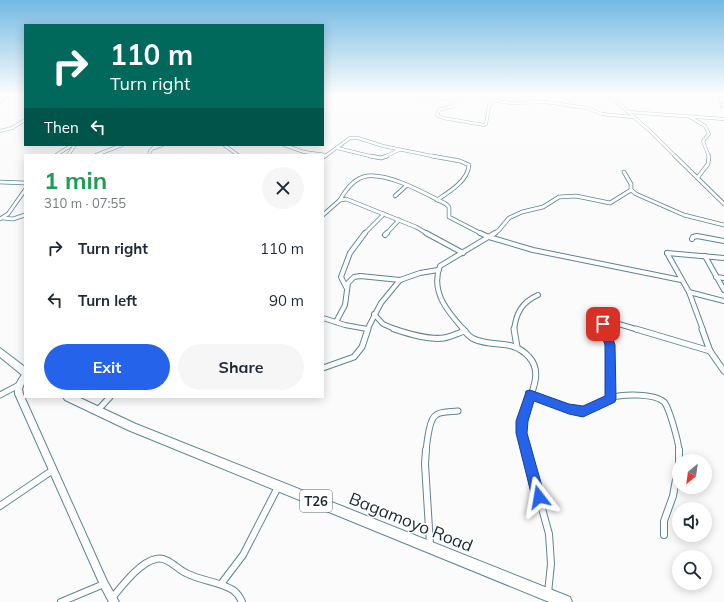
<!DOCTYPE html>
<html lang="en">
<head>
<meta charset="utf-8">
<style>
  :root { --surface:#fff; --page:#f6f6f7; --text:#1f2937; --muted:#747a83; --accent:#2563eb }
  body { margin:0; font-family:Mulish,sans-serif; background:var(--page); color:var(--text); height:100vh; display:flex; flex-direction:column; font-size:15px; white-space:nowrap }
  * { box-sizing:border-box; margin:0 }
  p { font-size:13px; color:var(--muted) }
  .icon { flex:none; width:22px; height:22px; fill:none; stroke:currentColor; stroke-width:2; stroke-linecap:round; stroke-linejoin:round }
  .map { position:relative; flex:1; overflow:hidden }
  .details { position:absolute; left:24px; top:154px; width:300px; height:244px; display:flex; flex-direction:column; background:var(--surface); border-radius:0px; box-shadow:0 2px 10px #0003 }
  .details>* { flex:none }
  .top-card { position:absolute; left:24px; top:24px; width:300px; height:122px; border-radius:0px; box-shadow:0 2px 10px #0003; background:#00695c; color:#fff; overflow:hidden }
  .needle { width:26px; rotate:209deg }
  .controls { position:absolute; left:672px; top:454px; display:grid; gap:8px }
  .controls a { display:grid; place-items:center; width:40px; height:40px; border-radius:50%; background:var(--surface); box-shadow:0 2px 10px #0003; font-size:20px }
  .pin { position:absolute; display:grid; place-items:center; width:34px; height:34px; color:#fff; margin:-17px; border-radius:8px; box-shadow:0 2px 6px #0006 }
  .me { position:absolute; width:44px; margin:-22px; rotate:346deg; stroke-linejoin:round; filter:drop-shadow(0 0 3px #0008) }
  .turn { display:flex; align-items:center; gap:14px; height:84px; padding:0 20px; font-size:18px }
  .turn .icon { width:52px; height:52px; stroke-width:2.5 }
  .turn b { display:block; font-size:28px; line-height:34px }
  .then { display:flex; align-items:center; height:38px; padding:0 20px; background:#0003; gap:8px; font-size:15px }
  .round { display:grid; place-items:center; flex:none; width:42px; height:42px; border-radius:21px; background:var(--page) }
  .overview { display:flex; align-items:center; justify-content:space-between; height:68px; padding:0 20px }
  h1 { font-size:24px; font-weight:700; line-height:30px; color:#1e9e55 }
  .cta { display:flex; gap:8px; margin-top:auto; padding:8px 20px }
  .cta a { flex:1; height:46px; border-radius:24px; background:var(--accent); color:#fff; font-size:16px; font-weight:700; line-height:46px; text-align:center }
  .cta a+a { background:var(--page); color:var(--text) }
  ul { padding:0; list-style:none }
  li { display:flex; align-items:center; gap:12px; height:52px; padding:0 20px }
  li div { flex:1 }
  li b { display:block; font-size:15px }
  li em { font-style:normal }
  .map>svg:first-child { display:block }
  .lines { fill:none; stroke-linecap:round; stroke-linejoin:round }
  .street-far4-casing { stroke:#5d8591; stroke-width:3.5 }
  .street-far3-casing { stroke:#5d8591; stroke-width:4.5 }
  .street-far2-casing { stroke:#5d8591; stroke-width:6 }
  .street-far1-casing { stroke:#5d8591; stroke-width:7 }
  .street-casing { stroke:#5d8591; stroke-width:8 }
  .secondary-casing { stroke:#5d8591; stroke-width:2 }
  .highway-casing { stroke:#5d8591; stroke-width:2 }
  .street-far4 { stroke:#fff; stroke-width:2.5 }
  .street-far3 { stroke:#fff; stroke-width:3 }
  .street-far2 { stroke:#fff; stroke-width:4 }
  .street-far1 { stroke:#fff; stroke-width:5 }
  .street { stroke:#fff; stroke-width:6 }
  .secondary { fill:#fff; fill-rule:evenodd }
  .highway { fill:#fff; fill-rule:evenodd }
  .route { fill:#2563eb; stroke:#184099 }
  .labels { text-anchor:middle; stroke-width:3; stroke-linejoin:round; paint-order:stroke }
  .shield { fill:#fff; stroke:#5d696d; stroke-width:1 }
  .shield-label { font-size:13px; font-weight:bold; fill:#18292e }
  .near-street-label { font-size:17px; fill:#18292e; stroke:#fff }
</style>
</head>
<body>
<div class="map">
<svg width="724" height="602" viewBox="0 0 724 602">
  <rect width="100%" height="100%" fill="#fbfbfb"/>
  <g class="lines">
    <defs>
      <g id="street-far4">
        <polyline points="412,95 453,99"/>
        <polyline points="460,95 453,99 453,106 439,110 437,115 443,118 484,125 486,124 489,106 493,100 483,95"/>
        <polyline points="609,95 651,132 676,157"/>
        <polyline points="721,95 722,107"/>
        <polyline points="332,96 336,95"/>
        <polyline points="493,100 510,103 546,102 587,108 602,114 632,117"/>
        <polyline points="0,102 3,97 12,95"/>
        <polyline points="628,112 724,119"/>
        <polyline points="690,117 705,126 709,134 703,141 709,157"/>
        <polyline points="0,131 12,128 25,120"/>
        <polyline points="224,145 238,155"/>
        <polyline points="284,145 304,152 326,155"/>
        <polyline points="154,148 162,145"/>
        <polyline points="337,148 374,157"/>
        <polyline points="56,155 72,145"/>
        <polyline points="68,155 75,145"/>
        <polyline points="96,155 122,145"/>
        <polyline points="149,155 150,151 156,145"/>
        <polyline points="324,157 350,138 358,138 383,146 437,157"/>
        <polyline points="384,157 399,150"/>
      </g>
      <g id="street-far3">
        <polyline points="370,156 381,158 387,156"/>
        <path d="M 432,156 L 460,161 L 469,165 C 468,181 449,192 437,200"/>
        <polyline points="675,156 724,204"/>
        <polyline points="323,157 325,156"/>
        <polyline points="624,172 631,184 631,190 636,194 684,215 724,225"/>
        <polyline points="698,177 708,164 709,156"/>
        <polyline points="0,182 25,183"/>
        <polyline points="395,196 406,186"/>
        <path d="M 340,200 C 346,189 355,178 367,176 C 390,173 426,194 446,204 L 449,207 L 449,217 L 482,234"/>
        <polyline points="323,215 340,200 346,199 416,227 428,234"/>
        <polyline points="3,218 13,219 25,215"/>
        <polyline points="0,219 8,214 25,190"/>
        <polyline points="364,234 384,214"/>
        <polyline points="386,234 399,220"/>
        <polyline points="494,234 499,230 509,218 522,212 543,207 559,197 576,196 610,203 631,190"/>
      </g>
      <g id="street-far2">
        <polyline points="426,233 463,253"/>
        <polyline points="480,233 489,237 533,250 681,280"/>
        <polyline points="385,235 387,233"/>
        <polyline points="692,239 693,237 697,236 724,241"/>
        <polyline points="667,253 689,292 703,330"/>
        <polyline points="667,253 724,258"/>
        <polyline points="705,256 724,290"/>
        <polyline points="716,277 724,278"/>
        <polyline points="346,287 341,277 350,253 365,233"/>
        <polyline points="689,292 724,301"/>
        <polyline points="374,314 383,324 397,330"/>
        <polyline points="323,318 345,325 367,329"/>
        <polyline points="336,322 345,305 348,283 354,277 360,276 400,280 420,273 438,270"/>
        <polyline points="367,330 381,303 400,280"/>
        <path d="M 464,330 C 448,312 430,292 440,266 L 495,233"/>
        <path d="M 514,330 C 516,313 522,302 538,295"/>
        <polyline points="605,330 603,324 605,320 639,330"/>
      </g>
      <g id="street-far1">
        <path d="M 394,329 C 409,334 428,340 444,338 C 451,337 458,333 465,331"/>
        <path d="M 463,329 C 466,333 469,337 474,339 C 493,348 512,338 529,357 C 546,375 526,401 522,421 C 520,431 523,441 526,451"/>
        <polyline points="514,329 517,347"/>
        <polyline points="605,329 610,345 611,398"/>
        <polyline points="636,329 710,351"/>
        <polyline points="702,329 710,351 724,371"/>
        <polyline points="323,368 354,357 362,347 368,329"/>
        <polyline points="0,395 19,385"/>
        <path d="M 530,395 C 542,399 568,411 580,411 C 592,411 599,403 610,398 C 622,394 654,393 664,402 C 669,407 679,443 679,451"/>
        <polyline points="97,411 110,397"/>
        <path d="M 426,451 C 427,443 429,419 436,415 C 441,411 452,412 458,411"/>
      </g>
      <g id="street">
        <polyline points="426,450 425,464 430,545"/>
        <polyline points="526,450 549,534 551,564 548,593"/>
        <polyline points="679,450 679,461"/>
        <polyline points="0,506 53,470"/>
        <polyline points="664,535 664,521 673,496 679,463"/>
        <polyline points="221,584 243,555 278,487"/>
        <path d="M 112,598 C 122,586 140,562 156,559 C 167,556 177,569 186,573 C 201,581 218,581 233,590 C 237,593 240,597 242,602"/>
        <polyline points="61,602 104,584"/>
      </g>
      <path id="secondary" d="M 25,372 L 25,381 L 22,389 L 23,394 L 107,581 L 119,602 L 109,602 L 101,587 L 15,394 C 14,386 18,380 23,373 Z"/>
      <g id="highway">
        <polygon points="0,348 25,367 25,376 22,375 0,357"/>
        <polygon points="63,397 78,397 136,424 570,597 572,602 549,602 128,430 65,400"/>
      </g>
    </defs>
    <!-- street-far4 casing -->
    <use href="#street-far4" class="street-far4-casing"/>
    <!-- street-far3 casing -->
    <use href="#street-far3" class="street-far3-casing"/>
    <!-- street-far2 casing -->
    <use href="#street-far2" class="street-far2-casing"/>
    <!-- street-far1 casing -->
    <use href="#street-far1" class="street-far1-casing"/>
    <!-- street casing -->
    <use href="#street" class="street-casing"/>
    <!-- secondary casing -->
    <use href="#secondary" class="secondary-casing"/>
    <!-- highway casing -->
    <use href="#highway" class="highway-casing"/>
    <!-- street-far4 -->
    <use href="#street-far4" class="street-far4"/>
    <!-- street-far3 -->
    <use href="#street-far3" class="street-far3"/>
    <!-- street-far2 -->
    <use href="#street-far2" class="street-far2"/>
    <!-- street-far1 -->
    <use href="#street-far1" class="street-far1"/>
    <!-- street -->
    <use href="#street" class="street"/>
    <!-- secondary -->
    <use href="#secondary" class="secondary"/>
    <!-- highway -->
    <use href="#highway" class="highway"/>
  </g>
  <!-- sky -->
  <linearGradient id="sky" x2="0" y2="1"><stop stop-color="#74b9e2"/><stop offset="0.53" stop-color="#fdfdfd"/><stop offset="1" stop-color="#fdfdfd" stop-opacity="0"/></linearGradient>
  <rect width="724" height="179" fill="url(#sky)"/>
  <!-- route -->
  <polygon class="route" points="603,320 606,322 608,324 615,345 616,398 615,402 583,417 569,414 534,401 528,421 527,433 545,497 543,501 539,503 534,501 532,497 516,433 516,421 525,395 526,391 530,390 569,404 583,406 605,396 605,345 598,324 600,322"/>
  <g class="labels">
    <!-- shield labels -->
    <rect class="shield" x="300" y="490" width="32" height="22" rx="3"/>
    <g class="shield-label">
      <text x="316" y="506">T26</text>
    </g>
    <!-- near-street labels -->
    <g class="near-street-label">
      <text transform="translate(411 522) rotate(22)" y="6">Bagamoyo Road</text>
    </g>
  </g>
</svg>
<div class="controls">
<a><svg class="needle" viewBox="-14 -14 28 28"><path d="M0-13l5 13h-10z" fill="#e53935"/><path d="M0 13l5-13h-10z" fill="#747a83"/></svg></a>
<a><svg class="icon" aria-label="sound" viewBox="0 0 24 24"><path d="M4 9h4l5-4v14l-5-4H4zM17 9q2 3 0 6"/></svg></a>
<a><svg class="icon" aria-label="search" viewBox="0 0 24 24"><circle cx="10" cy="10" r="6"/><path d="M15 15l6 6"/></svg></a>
</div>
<div class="pin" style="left:603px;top:324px;background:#d93025"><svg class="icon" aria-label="arrive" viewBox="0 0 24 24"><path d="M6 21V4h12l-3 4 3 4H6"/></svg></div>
<svg class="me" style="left:539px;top:497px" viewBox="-20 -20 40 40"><path d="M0-17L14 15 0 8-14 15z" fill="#2563eb" stroke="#fff" stroke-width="4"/></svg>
<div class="top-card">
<div class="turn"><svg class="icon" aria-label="right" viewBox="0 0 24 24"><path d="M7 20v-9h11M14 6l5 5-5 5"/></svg><div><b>110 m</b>Turn right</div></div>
<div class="then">Then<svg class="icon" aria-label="left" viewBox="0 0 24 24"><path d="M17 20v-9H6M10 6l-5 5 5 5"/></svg></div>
</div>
<section class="details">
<div class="overview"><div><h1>1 min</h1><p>310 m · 07:55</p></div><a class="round"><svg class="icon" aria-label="close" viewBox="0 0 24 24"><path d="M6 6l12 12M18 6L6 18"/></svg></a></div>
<ul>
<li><svg class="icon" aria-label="right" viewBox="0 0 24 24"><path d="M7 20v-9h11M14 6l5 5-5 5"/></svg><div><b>Turn right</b></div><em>110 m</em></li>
<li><svg class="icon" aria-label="left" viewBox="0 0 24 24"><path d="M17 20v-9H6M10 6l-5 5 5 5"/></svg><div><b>Turn left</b></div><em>90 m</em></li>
</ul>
<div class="cta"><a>Exit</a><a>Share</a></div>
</section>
</div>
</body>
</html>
